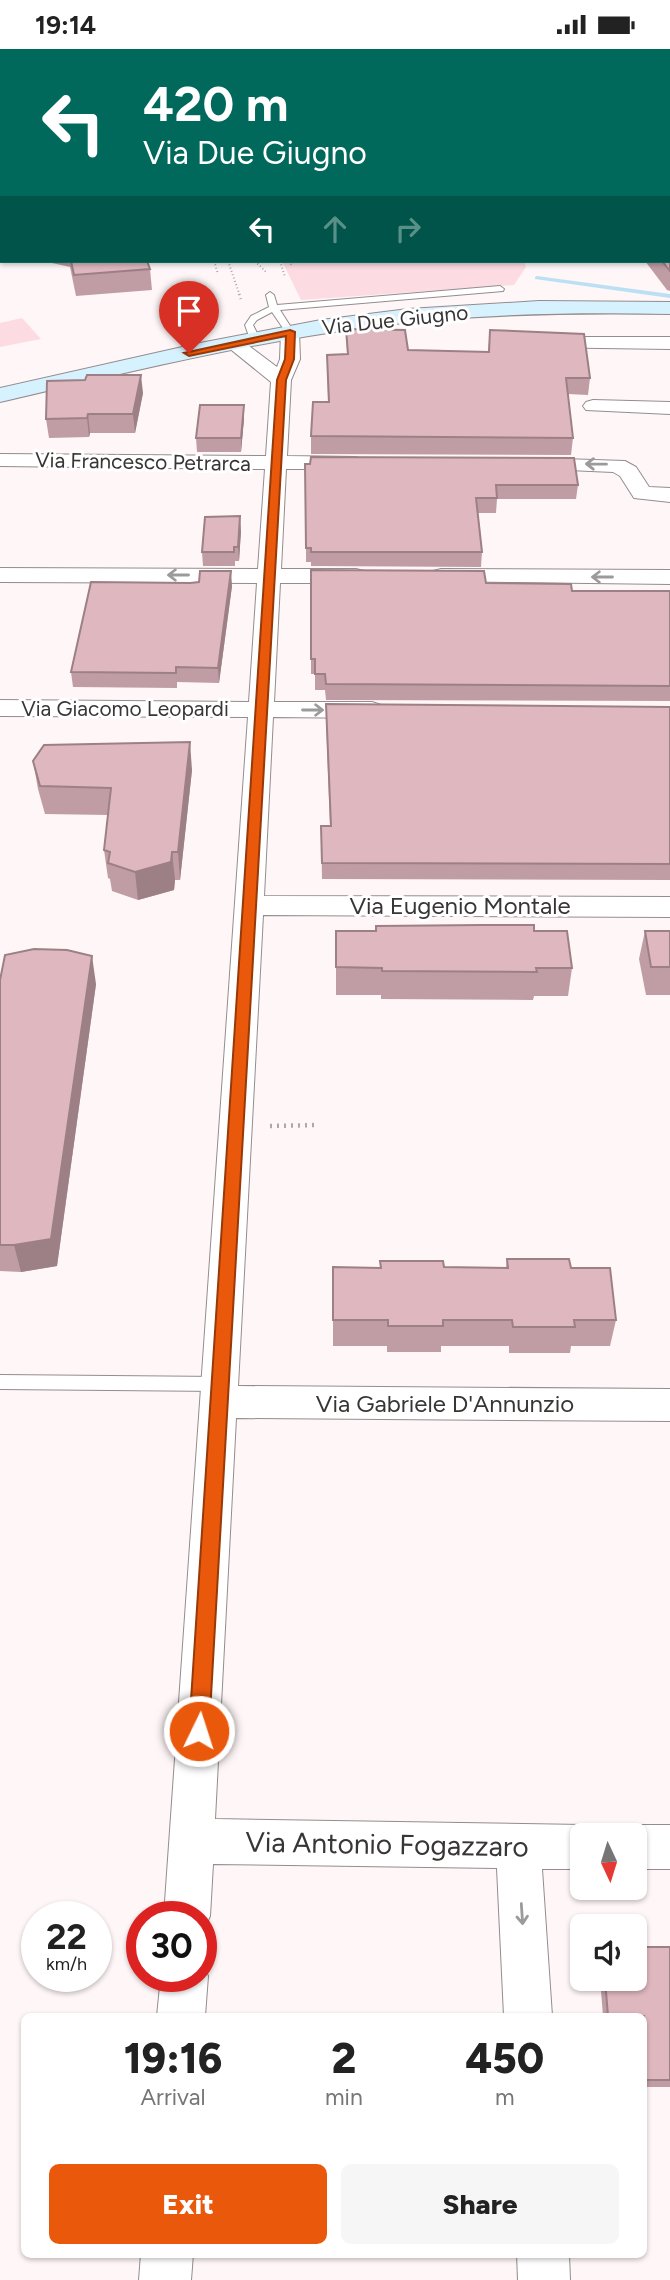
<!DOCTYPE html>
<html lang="en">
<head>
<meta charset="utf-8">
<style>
  :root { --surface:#fff; --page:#f6f6f6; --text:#222; --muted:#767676; --accent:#ea580c }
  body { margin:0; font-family:Figtree,sans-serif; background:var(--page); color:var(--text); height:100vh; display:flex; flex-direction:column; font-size:26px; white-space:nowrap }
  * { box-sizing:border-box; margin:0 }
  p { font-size:23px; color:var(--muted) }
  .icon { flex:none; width:38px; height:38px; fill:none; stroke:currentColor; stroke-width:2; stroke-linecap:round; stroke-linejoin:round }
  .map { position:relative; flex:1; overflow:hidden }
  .side { position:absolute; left:21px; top:1964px; width:626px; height:245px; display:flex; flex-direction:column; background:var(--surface); border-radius:10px; box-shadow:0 2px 5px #0004 }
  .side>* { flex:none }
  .guide { position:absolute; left:0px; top:0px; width:670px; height:214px; box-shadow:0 2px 5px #0004; background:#00695c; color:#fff; overflow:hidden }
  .needle { width:46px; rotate:176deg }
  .buttons { position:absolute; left:570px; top:1774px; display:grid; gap:14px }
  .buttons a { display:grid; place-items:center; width:77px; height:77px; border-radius:10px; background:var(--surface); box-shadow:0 2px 5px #0004; font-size:35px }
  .speed { position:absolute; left:21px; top:1852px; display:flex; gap:14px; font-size:35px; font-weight:700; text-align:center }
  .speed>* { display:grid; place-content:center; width:91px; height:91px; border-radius:50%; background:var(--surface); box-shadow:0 2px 5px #0004; line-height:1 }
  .speed small { font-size:18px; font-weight:400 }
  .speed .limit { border:10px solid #d22; background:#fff; color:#111 }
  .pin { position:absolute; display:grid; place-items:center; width:60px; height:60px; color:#fff; margin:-72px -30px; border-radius:50% 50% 50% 0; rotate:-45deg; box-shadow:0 0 7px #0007 }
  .pin .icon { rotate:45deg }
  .me { position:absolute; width:77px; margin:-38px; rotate:4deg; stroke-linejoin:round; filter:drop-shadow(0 0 5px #0008) }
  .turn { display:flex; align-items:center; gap:24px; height:147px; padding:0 28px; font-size:32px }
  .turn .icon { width:91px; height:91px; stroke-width:2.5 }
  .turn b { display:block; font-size:49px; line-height:60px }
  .lanes { display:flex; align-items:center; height:66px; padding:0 28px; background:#0003; justify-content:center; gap:35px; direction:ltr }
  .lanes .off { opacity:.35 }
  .eta { display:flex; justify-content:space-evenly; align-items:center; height:119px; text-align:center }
  .eta b { font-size:42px; font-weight:800; line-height:49px }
  .action { display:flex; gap:14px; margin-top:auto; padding:14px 28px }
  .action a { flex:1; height:80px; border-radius:10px; background:var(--accent); color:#fff; font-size:28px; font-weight:800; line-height:80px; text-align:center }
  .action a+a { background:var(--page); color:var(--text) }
  .status { display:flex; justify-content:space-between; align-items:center; height:49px; padding:0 35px; background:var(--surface); direction:ltr }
  .status svg { height:19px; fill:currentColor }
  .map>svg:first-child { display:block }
  .green { fill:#fcdce2 }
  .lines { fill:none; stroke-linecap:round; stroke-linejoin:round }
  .stream { fill:#bbe0f4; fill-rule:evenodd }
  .lane-casing { stroke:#948c8e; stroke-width:2 }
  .street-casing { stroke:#948c8e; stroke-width:2 }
  .secondary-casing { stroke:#948c8e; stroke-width:2 }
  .path-far2 { stroke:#ada7a7; stroke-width:2; stroke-dasharray:1 2.5; stroke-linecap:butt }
  .path-far1 { stroke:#ada7a7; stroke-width:2.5; stroke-dasharray:1 3.5; stroke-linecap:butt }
  .path { stroke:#ada7a7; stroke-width:4.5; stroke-dasharray:2 5; stroke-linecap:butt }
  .lane { fill:#fff; fill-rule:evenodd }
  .street { fill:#fff; fill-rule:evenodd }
  .secondary { fill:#d7f2ff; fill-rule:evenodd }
  .wall { fill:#c09da4 }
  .shaded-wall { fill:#9c8086 }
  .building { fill:#dfb7bf; stroke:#9c8086; stroke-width:2 }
  .oneway { stroke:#9c9a9a }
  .route { fill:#ea580c; stroke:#983908; stroke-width:2 }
  .labels { text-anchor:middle; stroke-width:6; stroke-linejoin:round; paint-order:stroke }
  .far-street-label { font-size:21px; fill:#383535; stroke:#fff }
  .street-label { font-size:24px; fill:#383535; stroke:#fff }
  .near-street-label { font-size:28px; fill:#383535; stroke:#fff }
</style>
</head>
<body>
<div class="status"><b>19:14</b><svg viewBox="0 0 49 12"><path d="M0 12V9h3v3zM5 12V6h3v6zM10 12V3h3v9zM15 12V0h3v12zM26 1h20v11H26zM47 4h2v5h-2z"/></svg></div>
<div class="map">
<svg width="670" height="2231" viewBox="0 0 670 2231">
  <rect width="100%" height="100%" fill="#fff6f7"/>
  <!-- green -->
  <g class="green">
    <polygon points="282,212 524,212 526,218 514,236 301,251"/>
    <polygon points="22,269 41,290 0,298 0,274"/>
  </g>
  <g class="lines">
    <!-- stream -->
    <polygon class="stream" points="537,227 670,245 670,249 535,230 535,228"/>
    <defs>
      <g id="lane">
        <polygon points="500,237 504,240 503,242 280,261 294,283 293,285 287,285 272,263 257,271 253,276 260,290 255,293 250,290 245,276 251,267 269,258 266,246 270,243 274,246 277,256"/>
        <polygon points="0,1326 220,1328 226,1330 229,1335 226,1340 220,1342 0,1340"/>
      </g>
      <g id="street">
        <polygon points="150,0 164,0 165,2 151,2"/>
        <rect x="668" y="88" width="2" height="10"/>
        <polygon points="290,277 299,283 300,310 291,331 287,407 355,408 362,410 366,414 362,418 355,420 286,420 281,520 356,520 364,522 368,527 364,532 356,534 280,534 274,653 372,653 381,656 385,661 381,666 372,669 273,668 264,847 670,848 670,868 263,866 238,1337 670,1340 670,1372 236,1369 215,1770 583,1776 599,1782 601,1787 583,1787 583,1820 542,1820 552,1967 504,1967 497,1819 213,1815 210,1867 203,1883 201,1884 201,1867 164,1867 248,668 0,667 0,651 249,653 257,534 0,533 0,519 258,520 265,420 0,417 0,405 266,407 271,333 224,295 227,291 241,291 277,318 280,310 281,283"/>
        <polygon points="539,288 670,288 670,300 532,298 529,294 532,290"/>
        <polygon points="593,351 670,353 670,365 586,361 583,357 586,353"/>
        <polygon points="531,409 625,412 636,418 649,438 670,439 670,453 634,449 620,427 613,423 524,419 520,415 524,411"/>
        <polygon points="441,520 670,521 670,535 433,532 429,527 433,522"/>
        <polygon points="635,1776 670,1776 670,1820 635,1820 635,1787 617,1787 619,1782"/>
        <polygon points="201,1912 208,1927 205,1967 157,1967 161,1927 201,1927"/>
        <polygon points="141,2205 193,2205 191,2231 139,2231"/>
        <polygon points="517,2205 569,2205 570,2231 518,2231"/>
      </g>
      <path id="secondary" d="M 539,252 L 670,253 L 670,265 C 568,263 465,265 363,279 C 241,295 120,325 0,353 L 0,339 L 200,294 L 321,271 L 408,260 Z"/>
    </defs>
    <!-- lane casing -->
    <use href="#lane" class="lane-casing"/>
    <!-- street casing -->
    <use href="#street" class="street-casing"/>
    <!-- secondary casing -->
    <use href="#secondary" class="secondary-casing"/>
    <!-- path-far2 -->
    <g class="path-far2">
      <polyline points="214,212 218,225"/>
      <polyline points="228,212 240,247"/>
      <polyline points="255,212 267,224"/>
      <polyline points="280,212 285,228"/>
      <polyline points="289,212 292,217"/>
    </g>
    <!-- path-far1 -->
    <polyline class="path-far1" points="239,245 241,251"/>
    <!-- path -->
    <polyline class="path" points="270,1077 318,1076"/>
    <!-- lane -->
    <use href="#lane" class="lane"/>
    <!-- street -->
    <use href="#street" class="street"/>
    <!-- secondary -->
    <use href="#secondary" class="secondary"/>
  </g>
  <!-- wall -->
  <g class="wall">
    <polygon points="0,0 94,0 93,2 2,2 2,56 0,56"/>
    <polygon points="207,0 670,0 670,86 668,86 668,2 208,2"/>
    <polygon points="670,120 670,242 667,241 645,212 668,212"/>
    <polygon points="43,212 153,212 148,212 150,220 152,241 76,247 70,218"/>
    <polygon points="346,280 408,301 488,303 490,281 590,329 588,346 568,345 573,389 571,406 311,405 311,387 328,353 327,306 347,305"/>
    <polygon points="143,344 135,384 90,384 89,388 49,389 46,370"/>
    <polygon points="244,356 244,370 241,403 197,403 196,389"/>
    <polygon points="574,409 578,436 576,450 497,450 496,464 478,464 482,503 481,518 311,517 311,513 306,513 306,499"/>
    <polygon points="241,482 239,512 235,512 235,517 203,517 202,503"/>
    <polygon points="311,521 486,534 572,542 670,542 670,652 326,651 325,641 315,641 315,625 311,625"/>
    <polygon points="232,537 219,634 177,633 177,639 73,638 71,623"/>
    <polygon points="670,658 670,831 322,830 321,777 330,777 326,671"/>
    <polygon points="33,712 192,721 180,831 175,831 174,841 138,851 112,842 110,830 108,829 104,801 108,766 45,765 38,740"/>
    <polygon points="336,882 534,882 572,919 568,947 534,947 533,951 381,950 381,946 336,946"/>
    <polygon points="645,882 670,882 670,946 646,946 639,910"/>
    <polygon points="0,931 96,935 57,1217 21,1223 0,1222"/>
    <polygon points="507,1210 571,1219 616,1271 610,1297 571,1297 570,1304 509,1304 509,1297 441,1297 441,1303 387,1303 387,1297 333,1297 333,1218 506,1219"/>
    <polygon points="670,1898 670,2038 644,2038 644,1967 603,1967 600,1930 635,1930"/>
  </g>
  <!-- shaded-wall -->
  <g class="shaded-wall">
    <polygon points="141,326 143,344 135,384 133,365"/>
    <polygon points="244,356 244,370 241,403 241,389"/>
    <polygon points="88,365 90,384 89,388 87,369"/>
    <polygon points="240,467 241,482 239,512 238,498"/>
    <polygon points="231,522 232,537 219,634 218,619"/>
    <polygon points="190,693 192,721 180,831 178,803"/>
    <polygon points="172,803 175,831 174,841 138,851 135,823"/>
    <polygon points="92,907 96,935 57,1217 21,1223 14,1196"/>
  </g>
  <!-- building -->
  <g class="building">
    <polygon points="0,0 89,0 89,2 2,2 2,40 0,40"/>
    <polygon points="213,0 259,0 260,2 213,2"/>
    <polygon points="434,0 670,0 670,71 668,71 668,2 436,2"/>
    <polygon points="668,120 670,120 670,222 662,212 668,212"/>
    <polygon points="71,212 147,212 150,220 74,226"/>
    <polygon points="346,280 405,281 408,301 489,303 490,281 584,285 590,329 566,329 573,389 311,387 313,353 329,353 327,306 348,305"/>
    <polygon points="87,326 141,326 133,365 88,365 87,369 46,370 47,332 85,331"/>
    <polygon points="200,356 244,356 241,389 196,389"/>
    <polygon points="311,408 574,409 578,436 496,436 497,449 476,449 482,503 311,503 311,499 306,499 305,415 310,415"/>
    <polygon points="240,467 238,498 234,498 234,503 202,503 205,468"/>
    <polygon points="311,521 484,522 486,534 571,535 572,542 670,542 670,637 326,635 325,625 315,625 315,610 311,610"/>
    <polygon points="200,522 231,522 218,619 176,618 176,624 71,623 91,533 190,534 199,533"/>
    <polygon points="326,655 670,658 670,815 322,814 321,777 331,777"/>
    <polygon points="190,693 178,803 172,803 171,813 135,823 108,814 110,803 104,801 111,739 40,737 33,712 44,696"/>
    <polygon points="482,876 534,876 534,882 567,882 572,919 536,919 537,923 382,922 382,919 336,918 336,882 376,882 376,877"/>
    <polygon points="645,882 670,882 670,918 651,918"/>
    <polygon points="34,900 67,901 92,907 51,1190 14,1196 0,1196 0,931 5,906"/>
    <polygon points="507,1210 569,1210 571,1219 610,1219 616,1271 574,1271 575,1278 513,1278 512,1271 443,1271 443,1277 388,1277 388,1271 333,1271 333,1218 381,1219 380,1212 443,1212 444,1218 508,1219"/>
    <polygon points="635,1898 670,1898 670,2031 644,2031 644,1967 608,1967 605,1930 635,1930"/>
  </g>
  <!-- one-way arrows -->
  <defs><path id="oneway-shaft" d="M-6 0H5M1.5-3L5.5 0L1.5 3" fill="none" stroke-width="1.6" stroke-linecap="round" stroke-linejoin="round" transform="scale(1.75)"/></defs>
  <g class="oneway">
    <use href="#oneway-shaft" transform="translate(596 415) rotate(-179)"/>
    <use href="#oneway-shaft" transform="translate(178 526) rotate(-180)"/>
    <use href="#oneway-shaft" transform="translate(602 528) rotate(-180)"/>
    <use href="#oneway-shaft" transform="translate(313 661)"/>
    <use href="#oneway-shaft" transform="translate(522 1865) rotate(86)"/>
  </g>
  <!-- route -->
  <polygon class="route" points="290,281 295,283 294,310 286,331 209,1682 206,1689 199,1692 192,1689 189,1682 277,331 285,310 286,287 189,307 184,304"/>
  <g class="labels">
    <!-- far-street labels -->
    <g class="far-street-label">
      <text transform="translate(395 271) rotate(-6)" y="7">Via Due Giugno</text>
      <text transform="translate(143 413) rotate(1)" y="7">Via Francesco Petrarca</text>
      <text x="125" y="667">Via Giacomo Leopardi</text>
    </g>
    <!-- street labels -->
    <g class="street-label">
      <text x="460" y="865">Via Eugenio Montale</text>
      <text x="445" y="1363">Via Gabriele D'Annunzio</text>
    </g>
    <!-- near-street labels -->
    <g class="near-street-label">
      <text transform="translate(387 1795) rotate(1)" y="10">Via Antonio Fogazzaro</text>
    </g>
  </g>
</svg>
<div class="buttons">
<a><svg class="needle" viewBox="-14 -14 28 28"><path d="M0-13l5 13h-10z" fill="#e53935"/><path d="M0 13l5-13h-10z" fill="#767676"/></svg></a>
<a><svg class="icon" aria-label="sound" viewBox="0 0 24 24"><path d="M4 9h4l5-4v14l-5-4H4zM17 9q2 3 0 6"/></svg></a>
</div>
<div class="speed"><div>22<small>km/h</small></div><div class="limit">30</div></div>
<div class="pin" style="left:189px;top:304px;background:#d93025"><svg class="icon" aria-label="arrive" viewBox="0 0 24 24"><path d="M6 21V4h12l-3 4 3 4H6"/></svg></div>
<svg class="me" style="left:199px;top:1682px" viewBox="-20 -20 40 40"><circle r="17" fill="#ea580c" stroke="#fff" stroke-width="3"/><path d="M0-11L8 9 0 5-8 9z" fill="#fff"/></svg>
<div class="guide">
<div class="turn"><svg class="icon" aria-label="left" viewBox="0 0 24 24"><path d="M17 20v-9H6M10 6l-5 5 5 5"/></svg><div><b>420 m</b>Via Due Giugno</div></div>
<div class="lanes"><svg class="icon" aria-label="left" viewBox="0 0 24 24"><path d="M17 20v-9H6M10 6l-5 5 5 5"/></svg><svg class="icon off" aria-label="ahead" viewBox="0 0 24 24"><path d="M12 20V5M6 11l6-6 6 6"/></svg><svg class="icon off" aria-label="right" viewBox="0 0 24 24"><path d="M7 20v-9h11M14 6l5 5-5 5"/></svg></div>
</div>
<section class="side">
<div class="eta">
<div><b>19:16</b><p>Arrival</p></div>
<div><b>2</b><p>min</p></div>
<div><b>450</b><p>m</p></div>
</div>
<div class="action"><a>Exit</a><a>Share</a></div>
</section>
</div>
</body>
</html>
